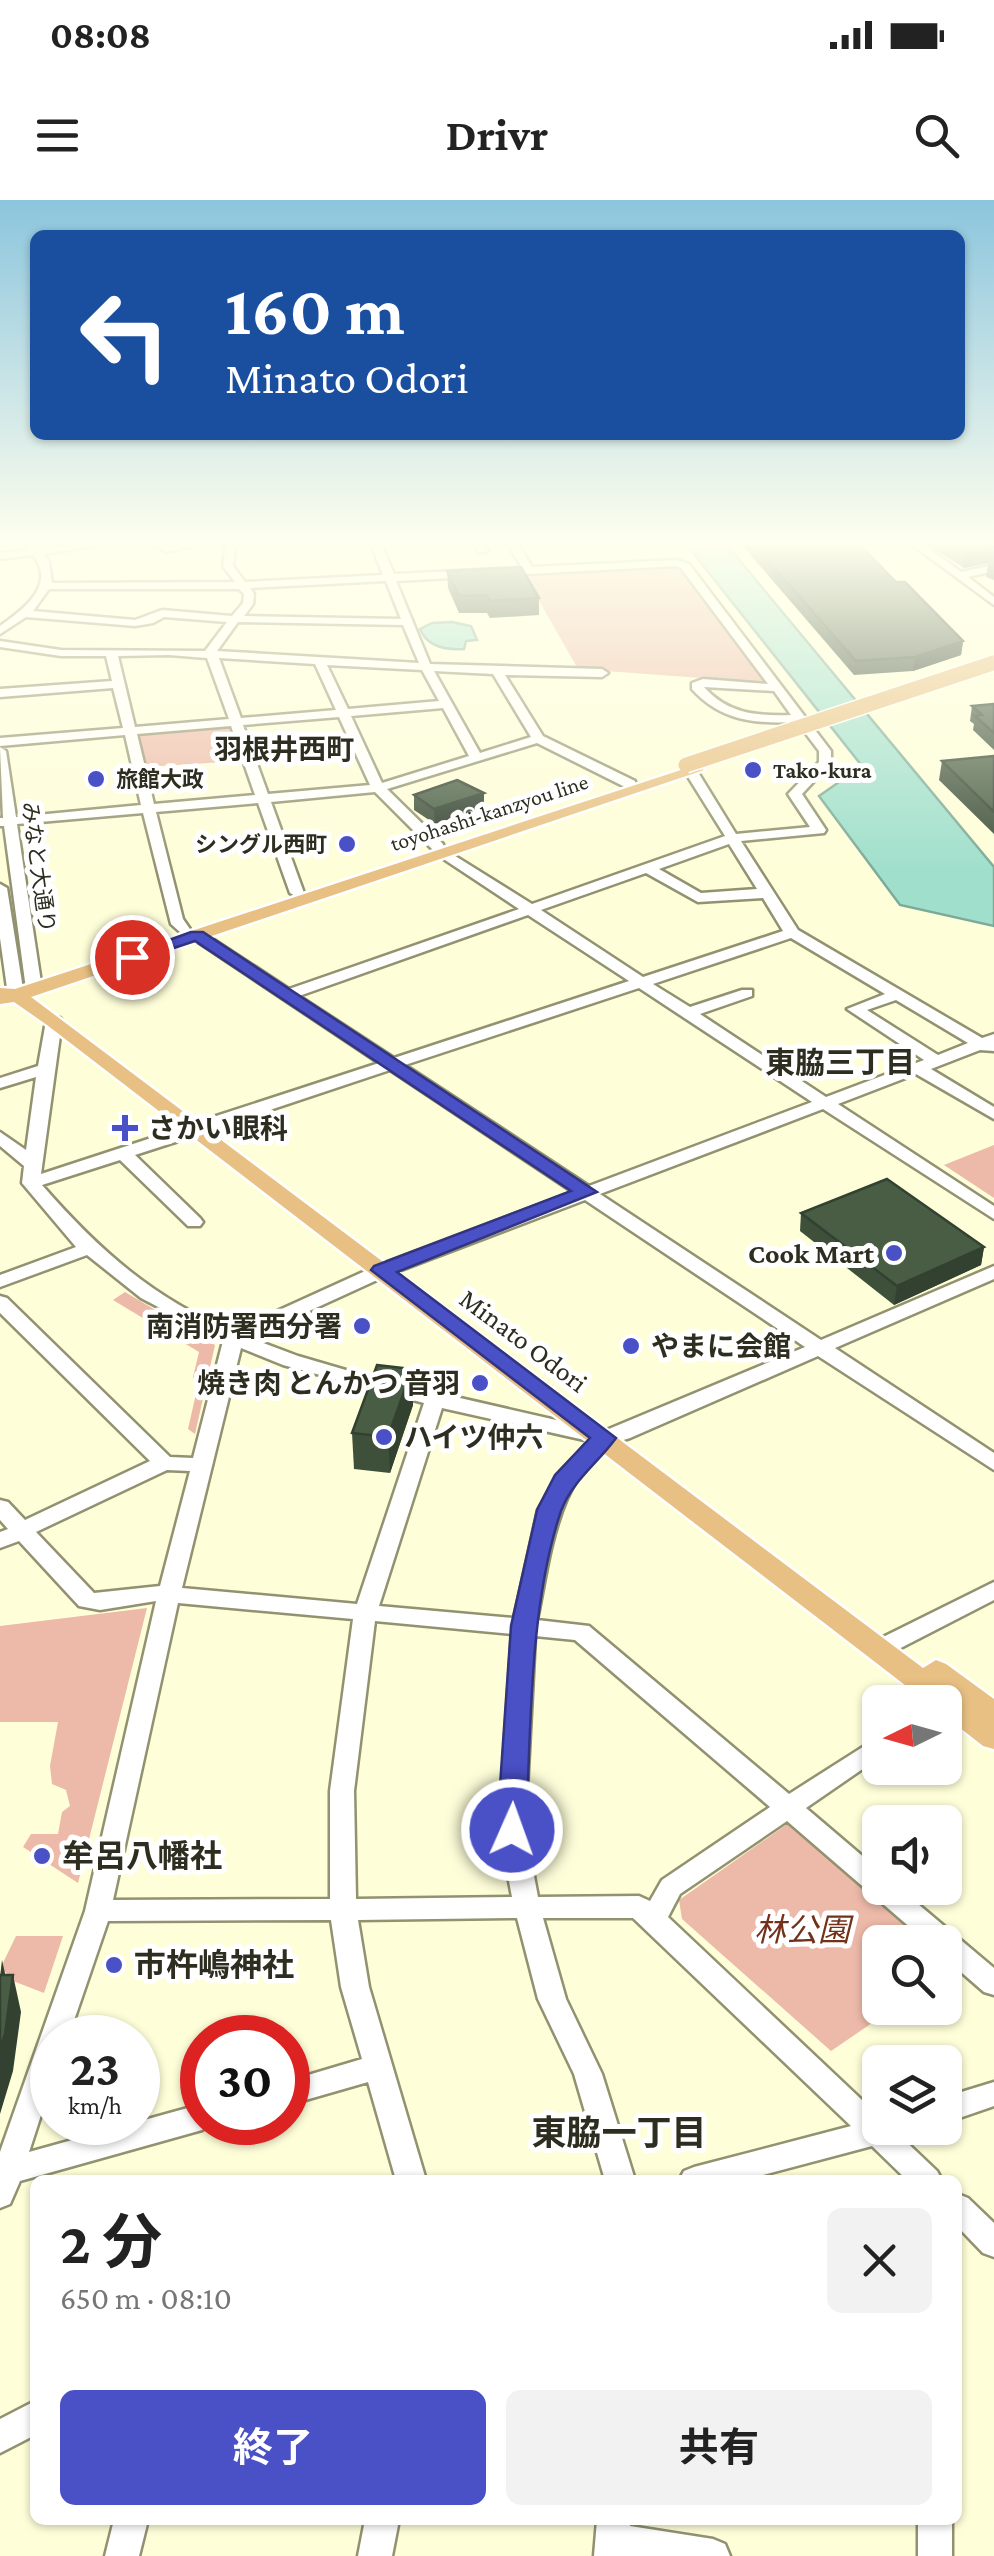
<!DOCTYPE html>
<html lang="ja">
<head>
<meta charset="utf-8">
<style>
  :root { --surface:#fff; --page:#f2f2f2; --text:#222; --muted:#767676; --accent:#4a50c6 }
  body { margin:0; font-family:"Crimson Pro","Noto Sans JP",serif; background:var(--page); color:var(--text); height:100vh; display:flex; flex-direction:column; font-size:38px; white-space:nowrap }
  * { box-sizing:border-box; margin:0 }
  p { font-size:32px; color:var(--muted) }
  .icon { flex:none; width:55px; height:55px; fill:none; stroke:currentColor; stroke-width:2; stroke-linecap:round; stroke-linejoin:round }
  .map { position:relative; flex:1; overflow:hidden }
  .sheet { position:absolute; left:30px; top:1975px; width:932px; height:350px; display:flex; flex-direction:column; background:var(--surface); border-radius:15px; box-shadow:0 2px 8px #0004 }
  .sheet>* { flex:none }
  .top-card { position:absolute; left:30px; top:30px; width:935px; height:210px; border-radius:15px; box-shadow:0 2px 8px #0004; background:#1a4fa0; color:#fff; overflow:hidden }
  .needle { width:65px; rotate:265deg }
  .tools { position:absolute; left:862px; top:1485px; display:grid; gap:20px }
  .tools a { display:grid; place-items:center; width:100px; height:100px; border-radius:15px; background:var(--surface); box-shadow:0 2px 8px #0004; font-size:50px }
  .speed { position:absolute; left:30px; top:1815px; display:flex; gap:20px; font-size:50px; font-weight:700; text-align:center }
  .speed>* { display:grid; place-content:center; width:130px; height:130px; border-radius:50%; background:var(--surface); box-shadow:0 2px 8px #0004; line-height:1 }
  .speed small { font-size:25px; font-weight:400 }
  .speed .limit { border:15px solid #d22; background:#fff; color:#111 }
  .pin { position:absolute; display:grid; place-items:center; width:85px; height:85px; color:#fff; margin:-42px; border:5px solid #fff; border-radius:50%; box-shadow:0 2px 10px #0007 }
  .me { position:absolute; width:110px; margin:-55px; rotate:2deg; stroke-linejoin:round; filter:drop-shadow(0 0 8px #0008) }
  .turn { display:flex; align-items:center; gap:35px; height:210px; padding:0 30px; font-size:45px }
  .turn .icon { width:130px; height:130px; stroke-width:2.5 }
  .turn b { display:block; font-size:70px; line-height:85px }
  .round { display:grid; place-items:center; flex:none; width:105px; height:105px; border-radius:15px; background:var(--page) }
  .headline { display:flex; align-items:center; justify-content:space-between; height:170px; padding:0 30px }
  h1 { font-size:60px; font-weight:700; line-height:75px }
  .button { display:flex; gap:20px; margin-top:auto; padding:20px 30px }
  .button a { flex:1; height:115px; border-radius:15px; background:var(--accent); color:#fff; font-size:40px; font-weight:700; line-height:115px; text-align:center }
  .button a+a { background:var(--page); color:var(--text) }
  .status { display:flex; justify-content:space-between; align-items:center; height:70px; padding:0 50px; background:var(--surface); direction:ltr }
  .status svg { height:28px; fill:currentColor }
  header { display:flex; justify-content:space-between; align-items:center; height:130px; padding:0 30px; background:var(--surface); font-size:45px; font-weight:700 }
  .map>svg:first-child { display:block }
  .green { fill:#edbaa9 }
  .water { fill:#9fdfcc; stroke:#7daa98; stroke-width:2.5 }
  .lines { fill:none; stroke-linecap:round; stroke-linejoin:round }
  .minor-casing { stroke:#929170; stroke-width:5 }
  .major-casing { stroke:#fff; stroke-width:5 }
  .minor { fill:#fff; fill-rule:evenodd }
  .major { fill:#e8c083; fill-rule:evenodd }
  .major-bridge-casing { stroke:#fff; stroke-width:18; stroke-linecap:butt }
  .major-bridge { stroke:#e8c083; stroke-width:15 }
  .wall { fill:#3e503a }
  .shaded-wall { fill:#324130 }
  .building { fill:#485d44; stroke:#324130; stroke-width:2.5 }
  .route { fill:#4a50c6; stroke:#303481; stroke-width:2.5 }
  .poi-dot { fill:#4a50c6; stroke:#fff; stroke-width:4 }
  .labels { text-anchor:middle; stroke-width:10; stroke-linejoin:round; paint-order:stroke }
  .far-poi-label { font-size:22px; font-weight:bold; fill:#2d2d20; stroke:#fff; text-anchor:start }
  .far-street-label { font-size:22px; fill:#2d2d20; stroke:#fff }
  .far-quarter-label { font-size:28px; font-weight:bold; fill:#2d2d20; stroke:#fff }
  .poi-label { font-size:28px; font-weight:bold; fill:#2d2d20; stroke:#fff; text-anchor:start }
  .street-label { font-size:28px; fill:#2d2d20; stroke:#fff }
  .neighbourhood-label { font-size:30px; font-weight:bold; fill:#2d2d20; stroke:#fff }
  .near-poi-label { font-size:32px; font-weight:bold; fill:#2d2d20; stroke:#fff; text-anchor:start }
  .near-park-label { font-size:32px; font-style:italic; fill:#733119; stroke:#fff }
  .near-neighbourhood-label { font-size:35px; font-weight:bold; fill:#2d2d20; stroke:#fff }
</style>
</head>
<body>
<div class="status"><b>08:08</b><svg viewBox="0 0 49 12"><path d="M0 12V9h3v3zM5 12V6h3v6zM10 12V3h3v9zM15 12V0h3v12zM26 1h20v11H26zM47 4h2v5h-2z"/></svg></div>
<header><svg class="icon" aria-label="menu" viewBox="0 0 24 24"><path d="M4 6h16M4 12h16M4 18h16"/></svg>Drivr<svg class="icon" aria-label="search" viewBox="0 0 24 24"><circle cx="10" cy="10" r="6"/><path d="M15 15l6 6"/></svg></header>
<div class="map">
<svg width="994" height="2356" viewBox="0 0 994 2356">
  <rect width="100%" height="100%" fill="#fefed9"/>
  <!-- green -->
  <g class="green">
    <polygon points="664,364 680,367 771,483 578,469 522,371"/>
    <polygon points="232,524 240,561 146,567 136,533"/>
    <polygon points="994,945 994,998 944,965"/>
    <polygon points="125,1092 215,1145 195,1234 188,1229 198,1185 193,1177 199,1152 113,1100"/>
    <polygon points="147,1408 78,1683 23,1647 31,1634 58,1634 62,1612 70,1606 66,1590 52,1584 50,1566 58,1522 0,1522 0,1426"/>
    <polygon points="790,1622 924,1742 880,1742 880,1808 894,1808 831,1851 682,1719 679,1700"/>
    <polygon points="16,1736 63,1736 44,1793 13,1781 1,1767"/>
  </g>
  <!-- water -->
  <g class="water">
    <polygon points="686,344 726,344 994,667 994,726 900,705 819,596 862,566"/>
    <path d="M 452,422 L 471,426 L 477,440 L 466,441 L 464,449 C 447,450 427,447 420,429 L 432,423 Z"/>
  </g>
  <g class="lines">
    <defs>
      <g id="minor">
        <path d="M 23,344 L 34,344 L 38,348 L 106,344 L 44,354 L 49,362 L 52,383 L 235,382 L 223,366 L 226,344 L 236,344 L 233,366 L 245,382 L 383,375 L 371,344 L 381,344 L 394,374 L 522,368 L 508,344 L 518,344 L 532,367 L 676,360 L 689,364 L 831,551 L 831,563 L 802,594 L 826,630 L 824,633 L 741,641 L 798,730 L 982,838 L 994,834 L 994,851 L 980,850 L 931,869 L 994,907 L 994,919 L 916,874 L 838,904 L 994,1006 L 994,1019 L 823,909 L 600,994 L 821,1140 L 994,1066 L 994,1079 L 835,1148 L 994,1253 L 994,1270 L 818,1156 L 630,1238 C 558,1257 550,1358 537,1420 L 589,1426 L 789,1594 L 880,1536 L 880,1557 L 806,1608 L 880,1671 L 880,1688 L 899,1688 L 994,1768 L 994,1795 L 984,1792 L 945,1758 L 945,1742 L 927,1742 L 787,1621 L 680,1694 L 668,1717 L 880,1917 L 880,1928 L 899,1928 L 898,1934 L 937,1971 L 942,1980 L 907,1980 L 872,1946 L 744,1980 L 679,1980 L 684,1971 L 694,1967 L 851,1926 L 633,1718 L 543,1718 L 566,1799 L 602,1874 L 635,1980 L 605,1980 L 574,1874 L 538,1799 L 517,1718 L 358,1720 L 369,1787 L 426,1980 L 396,1980 L 368,1882 L 288,1905 L 288,1881 L 362,1859 L 341,1787 L 331,1720 L 108,1721 L 68,1838 L 52,1838 L 52,1881 L 29,1952 L 202,1904 L 202,1922 L 214,1922 L 202,1930 L 20,1981 L 10,2004 L 0,2008 L 0,1952 L 85,1711 L 156,1401 L 100,1410 L 79,1406 L 19,1341 L 0,1348 L 0,1332 L 8,1329 L 0,1320 L 0,1300 L 8,1302 L 25,1320 L 150,1261 L 0,1113 L 0,1096 L 7,1098 L 170,1257 L 193,1258 L 223,1141 L 141,1098 L 87,1055 L 0,1087 L 0,1075 L 76,1047 L 22,983 L 24,966 L 0,946 L 0,932 L 26,950 L 36,877 L 0,888 L 0,878 L 38,866 L 46,821 L 48,818 L 60,818 L 62,821 L 41,974 L 191,925 L 202,925 L 204,920 L 379,863 L 192,738 L 191,733 L 181,733 L 171,724 L 143,613 L 17,624 L 42,789 L 34,794 L 26,789 L 4,626 L 0,626 L 0,618 L 3,618 L 0,547 L 6,551 L 16,617 L 141,605 L 125,535 L 0,546 L 0,538 L 123,528 L 113,488 L 0,497 L 0,489 L 112,481 L 106,456 L 61,456 L 0,447 L 0,441 L 61,450 L 205,451 L 227,422 L 164,417 L 153,423 L 135,426 L 26,417 L 0,434 L 0,426 C 23,410 57,385 33,355 L 0,359 L 0,353 L 28,350 ZM 675,366 L 681,368 L 768,484 L 703,479 L 692,483 L 692,489 C 721,521 755,524 797,522 L 819,551 L 819,562 L 788,594 L 810,627 L 736,634 L 696,569 L 686,569 L 685,572 L 725,636 L 532,704 L 444,649 L 443,644 L 387,589 L 537,543 L 625,587 L 635,587 L 635,581 L 543,536 L 505,475 L 602,477 L 608,473 L 602,469 L 430,464 L 396,381 ZM 386,381 L 401,419 L 244,416 L 253,404 L 254,394 L 250,388 ZM 49,389 L 239,389 L 244,394 L 243,403 L 232,416 L 162,410 L 135,420 L 33,411 ZM 238,422 L 403,425 L 419,463 L 217,451 ZM 169,455 L 207,458 L 229,519 L 135,527 L 118,456 ZM 219,458 L 315,464 L 336,510 L 241,518 ZM 327,465 L 422,470 L 439,501 L 348,509 ZM 434,471 L 493,474 L 531,537 L 480,553 ZM 704,487 L 774,491 L 791,515 C 756,516 728,514 704,487 ZM 443,508 L 469,556 L 382,583 L 351,516 ZM 339,517 L 370,585 L 268,594 L 243,525 ZM 231,526 L 255,595 L 154,604 L 137,534 ZM 375,592 L 433,650 L 438,651 L 439,656 L 519,709 L 289,789 L 202,732 L 192,732 L 183,719 L 156,612 L 258,603 L 290,693 L 297,697 L 304,693 L 271,602 ZM 729,644 L 757,689 L 701,693 L 659,669 ZM 646,673 L 698,702 L 763,698 L 783,731 L 643,777 L 541,710 ZM 528,715 L 629,781 L 394,858 L 299,796 ZM 791,738 L 885,794 L 847,809 L 924,860 L 826,897 L 700,814 L 752,796 L 752,790 L 742,790 L 690,807 L 653,784 ZM 639,788 L 812,902 L 589,986 L 405,865 ZM 896,800 L 968,843 L 938,855 L 867,810 ZM 390,870 L 573,992 L 374,1067 L 233,1131 C 154,1100 97,1048 42,985 L 120,960 L 188,1026 L 200,1026 L 203,1022 L 200,1018 L 135,955 L 203,933 L 205,928 L 216,928 ZM 585,1000 L 805,1147 L 604,1231 L 373,1178 L 298,1156 L 250,1138 L 388,1075 ZM 241,1148 L 283,1165 L 424,1203 L 357,1404 L 182,1388 ZM 442,1208 L 589,1241 L 557,1276 L 538,1310 L 514,1418 L 379,1406 ZM 167,1270 L 190,1271 L 160,1386 L 94,1393 L 36,1332 ZM 178,1403 L 353,1419 L 330,1591 L 330,1699 L 113,1700 ZM 375,1421 L 512,1434 L 499,1629 L 512,1697 L 356,1699 L 354,1591 ZM 535,1436 L 575,1440 L 770,1607 L 662,1680 L 650,1701 L 639,1696 L 538,1697 L 525,1629 Z"/>
        <polygon points="153,344 202,344 167,352"/>
        <polygon points="474,344 484,344 488,351 479,353"/>
        <polygon points="911,344 923,344 961,372 994,365 994,371 968,377 994,397 994,405"/>
        <polygon points="0,684 7,688 24,795 16,800 8,795 0,738"/>
        <polygon points="994,1382 994,1400 887,1455 871,1455 867,1449 871,1443"/>
        <polygon points="994,1882 994,1906 945,1923 945,1897"/>
        <polygon points="958,1994 968,1998 994,2023 994,2057 983,2053 958,2027"/>
        <polygon points="35,2201 35,2235 0,2253 0,2219"/>
        <polygon points="114,2320 148,2320 139,2356 105,2356"/>
        <polygon points="365,2320 399,2320 392,2356 358,2356"/>
        <polygon points="597,2320 631,2320 630,2326 713,2339 725,2344 730,2356 594,2356"/>
        <rect x="918" y="2320" width="34" height="36"/>
      </g>
      <polygon id="major" points="690,567 704,570 31,797 923,1468 936,1460 946,1464 994,1499 994,1549 983,1546 945,1516 945,1502 927,1502 47,825 14,802 0,804 0,788 15,789"/>
    </defs>
    <!-- minor casing -->
    <use href="#minor" class="minor-casing"/>
    <!-- major casing -->
    <use href="#major" class="major-casing"/>
    <!-- minor -->
    <use href="#minor" class="minor"/>
    <!-- major -->
    <use href="#major" class="major"/>
    <defs>
      <polyline id="major-bridge" points="686,565 993,463"/>
    </defs>
    <!-- major-bridge casing -->
    <use href="#major-bridge" class="major-bridge-casing"/>
    <!-- major-bridge -->
    <use href="#major-bridge" class="major-bridge"/>
  </g>
  <!-- wall -->
  <g class="wall">
    <polygon points="741,344 859,344 896,382 963,441 961,455 913,471 854,475"/>
    <polygon points="927,344 994,344 994,380 986,377 988,363 964,368"/>
    <polygon points="447,371 539,398 539,415 490,418 487,413 459,413 448,388"/>
    <polygon points="994,504 994,550 973,530 974,524 970,521 972,506"/>
    <polygon points="994,556 994,634 939,580 942,561"/>
    <polygon points="414,595 484,608 435,624 414,610"/>
    <polygon points="801,1013 984,1047 981,1065 894,1105 800,1031"/>
    <polygon points="412,1169 413,1205 390,1273 354,1269 352,1233"/>
  </g>
  <!-- shaded-wall -->
  <g class="shaded-wall">
    <polygon points="994,349 994,362 964,368 965,354"/>
    <polygon points="963,441 961,455 913,471 915,457"/>
    <polygon points="484,593 484,608 435,624 434,609"/>
    <polygon points="984,1047 981,1065 894,1105 897,1086"/>
    <polygon points="412,1169 413,1205 390,1273 388,1237"/>
    <polygon points="2,1760 10,1795 13,1775 21,1812 13,1871 0,1914 0,1777"/>
  </g>
  <!-- building -->
  <g class="building">
    <polygon points="753,344 859,344 896,382 905,382 963,441 915,457 856,461"/>
    <polygon points="950,344 994,344 994,349 965,354"/>
    <polygon points="521,367 539,398 490,401 487,395 459,396 447,371"/>
    <polygon points="994,504 994,533 975,516 982,515 972,506"/>
    <polygon points="994,556 994,612 942,561"/>
    <polygon points="457,580 484,593 434,609 414,595"/>
    <polygon points="887,979 984,1047 897,1086 801,1013"/>
    <polygon points="377,1165 412,1169 388,1237 352,1233"/>
    <polygon points="0,1775 13,1775 5,1834 0,1849"/>
  </g>
  <!-- sky -->
  <linearGradient id="sky" x2="0" y2="1"><stop stop-color="#8bc5dd"/><stop offset="0.51" stop-color="#ffe"/><stop offset="1" stop-color="#ffe" stop-opacity="0"/></linearGradient>
  <rect width="994" height="674" fill="url(#sky)"/>
  <!-- route -->
  <path class="route" d="M 191,732 L 203,732 L 597,992 L 397,1072 L 616,1238 C 598,1263 572,1281 561,1311 C 529,1406 531,1529 526,1630 L 522,1637 L 512,1641 L 502,1637 L 497,1630 L 511,1426 L 537,1310 L 555,1275 L 590,1238 L 371,1070 L 374,1066 L 571,991 L 195,741 L 132,762 L 123,757 Z"/>
  <!-- markers -->
  <g class="poi-dot">
    <circle cx="753" cy="570" r="10"/>
    <circle cx="96" cy="579" r="10"/>
    <circle cx="347" cy="644" r="10"/>
    <path d="M120 913h10v10h10v10h-10v10h-10v-10h-10v-10h10z"/>
    <circle cx="894" cy="1053" r="10"/>
    <circle cx="362" cy="1126" r="10"/>
    <circle cx="631" cy="1146" r="10"/>
    <circle cx="480" cy="1183" r="10"/>
    <circle cx="384" cy="1237" r="10"/>
    <circle cx="42" cy="1656" r="10"/>
    <circle cx="114" cy="1765" r="10"/>
  </g>
  <g class="labels">
    <!-- far-poi labels -->
    <g class="far-poi-label">
      <text x="773" y="578">Tako-kura</text>
      <text x="116" y="587">旅館大政</text>
      <text x="327" y="652" text-anchor="end">シングル西町</text>
    </g>
    <!-- far-street labels -->
    <g class="far-street-label">
      <text transform="translate(489 612) rotate(-18)" y="8">toyohashi-kanzyou line</text>
      <text transform="translate(39 667) rotate(82)" y="8">みなと大通り</text>
    </g>
    <!-- far-quarter labels -->
    <g class="far-quarter-label">
      <text x="284" y="559">羽根井西町</text>
    </g>
    <!-- poi labels -->
    <g class="poi-label">
      <text x="148" y="938">さかい眼科</text>
      <text x="874" y="1063" text-anchor="end">Cook Mart</text>
      <text x="342" y="1136" text-anchor="end">南消防署西分署</text>
      <text x="651" y="1156">やまに会館</text>
      <text x="460" y="1193" text-anchor="end">焼き肉 とんかつ 音羽</text>
      <text x="404" y="1247">ハイツ仲六</text>
    </g>
    <!-- street labels -->
    <g class="street-label">
      <text transform="translate(524 1140) rotate(37)" y="10">Minato Odori</text>
    </g>
    <!-- neighbourhood labels -->
    <g class="neighbourhood-label">
      <text x="840" y="873">東脇三丁目</text>
    </g>
    <!-- near-poi labels -->
    <g class="near-poi-label">
      <text x="62" y="1667">牟呂八幡社</text>
      <text x="134" y="1776">市杵嶋神社</text>
    </g>
    <!-- near-park labels -->
    <g class="near-park-label">
      <text x="802" y="1741">林公園</text>
    </g>
    <!-- near-neighbourhood labels -->
    <g class="near-neighbourhood-label">
      <text x="619" y="1945">東脇一丁目</text>
    </g>
  </g>
</svg>
<div class="tools">
<a><svg class="needle" viewBox="-14 -14 28 28"><path d="M0-13l5 13h-10z" fill="#e53935"/><path d="M0 13l5-13h-10z" fill="#767676"/></svg></a>
<a><svg class="icon" aria-label="sound" viewBox="0 0 24 24"><path d="M4 9h4l5-4v14l-5-4H4zM17 9q2 3 0 6"/></svg></a>
<a><svg class="icon" aria-label="search" viewBox="0 0 24 24"><circle cx="10" cy="10" r="6"/><path d="M15 15l6 6"/></svg></a>
<a><svg class="icon" aria-label="layers" viewBox="0 0 24 24"><path d="M12 4l9 5-9 5-9-5zM3 14l9 5 9-5"/></svg></a>
</div>
<div class="speed"><div>23<small>km/h</small></div><div class="limit">30</div></div>
<div class="pin" style="left:132px;top:757px;background:#d93025"><svg class="icon" aria-label="arrive" viewBox="0 0 24 24"><path d="M6 21V4h12l-3 4 3 4H6"/></svg></div>
<svg class="me" style="left:512px;top:1630px" viewBox="-20 -20 40 40"><circle r="17" fill="#4a50c6" stroke="#fff" stroke-width="3"/><path d="M0-11L8 9 0 5-8 9z" fill="#fff"/></svg>
<div class="top-card">
<div class="turn"><svg class="icon" aria-label="left" viewBox="0 0 24 24"><path d="M17 20v-9H6M10 6l-5 5 5 5"/></svg><div><b>160 m</b>Minato Odori</div></div>
</div>
<section class="sheet">
<div class="headline"><div><h1>2 分</h1><p>650 m · 08:10</p></div><a class="round"><svg class="icon" aria-label="close" viewBox="0 0 24 24"><path d="M6 6l12 12M18 6L6 18"/></svg></a></div>
<div class="button"><a>終了</a><a>共有</a></div>
</section>
</div>
</body>
</html>
